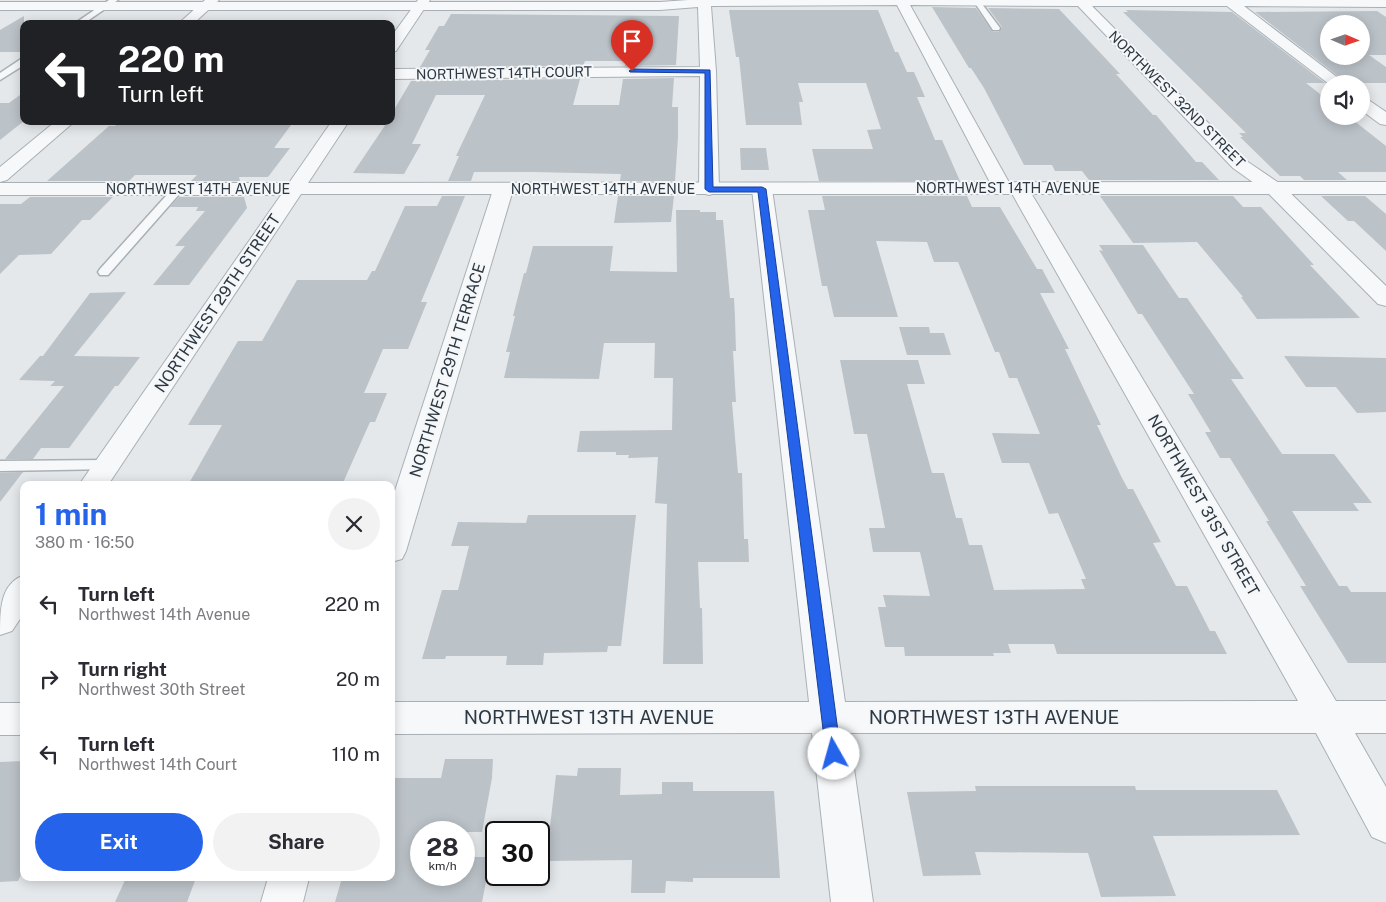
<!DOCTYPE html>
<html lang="en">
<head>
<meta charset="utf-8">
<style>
  :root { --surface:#fff; --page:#f2f2f3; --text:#2b2b33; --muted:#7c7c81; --accent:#2563eb }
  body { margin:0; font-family:"Public Sans",sans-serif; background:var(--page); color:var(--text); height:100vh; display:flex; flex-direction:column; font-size:19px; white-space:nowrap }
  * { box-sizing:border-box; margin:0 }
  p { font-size:16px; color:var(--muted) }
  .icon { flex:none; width:28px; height:28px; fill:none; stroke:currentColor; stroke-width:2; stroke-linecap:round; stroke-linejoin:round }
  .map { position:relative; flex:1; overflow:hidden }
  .drawer { position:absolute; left:20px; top:481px; width:375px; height:400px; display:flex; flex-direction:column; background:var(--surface); border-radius:10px; box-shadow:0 2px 12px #0003 }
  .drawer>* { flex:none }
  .guide { position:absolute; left:20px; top:20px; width:375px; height:105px; border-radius:10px; box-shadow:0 2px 12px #0003; background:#202124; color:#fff; overflow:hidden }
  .needle { width:32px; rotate:92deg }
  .tools { position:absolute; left:1320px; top:15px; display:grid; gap:10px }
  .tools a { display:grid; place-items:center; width:50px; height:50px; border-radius:50%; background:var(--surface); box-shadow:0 2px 12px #0003; font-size:25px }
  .speed { position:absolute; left:410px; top:821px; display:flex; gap:10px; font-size:25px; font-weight:700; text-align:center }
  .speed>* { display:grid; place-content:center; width:65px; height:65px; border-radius:50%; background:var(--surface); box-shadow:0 2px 12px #0003; line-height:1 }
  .speed small { font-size:12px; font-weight:400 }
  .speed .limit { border:2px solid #111; border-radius:8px; background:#fff; color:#111 }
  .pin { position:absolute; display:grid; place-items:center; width:42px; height:42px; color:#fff; margin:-51px -21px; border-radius:50% 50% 50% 0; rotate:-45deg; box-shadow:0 0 5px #0007 }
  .pin .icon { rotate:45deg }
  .me { position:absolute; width:55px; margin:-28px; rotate:353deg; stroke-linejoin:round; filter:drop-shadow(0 0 4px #0008) }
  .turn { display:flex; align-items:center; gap:18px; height:105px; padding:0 15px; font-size:22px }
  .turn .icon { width:65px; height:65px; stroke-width:2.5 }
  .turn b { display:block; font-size:35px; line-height:42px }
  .round { display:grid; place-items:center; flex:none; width:52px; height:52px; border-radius:26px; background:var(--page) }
  .head { display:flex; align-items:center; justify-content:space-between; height:85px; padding:0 15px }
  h1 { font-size:30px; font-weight:700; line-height:38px; color:var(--accent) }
  .action { display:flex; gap:10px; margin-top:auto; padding:10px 15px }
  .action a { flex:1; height:58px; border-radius:30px; background:var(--accent); color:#fff; font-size:20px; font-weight:700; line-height:58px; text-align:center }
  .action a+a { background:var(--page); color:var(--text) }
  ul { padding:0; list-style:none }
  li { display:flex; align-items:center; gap:15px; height:75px; padding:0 15px }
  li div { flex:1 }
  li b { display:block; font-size:19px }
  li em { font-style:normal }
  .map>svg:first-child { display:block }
  .building { fill:#bbc2c8; fill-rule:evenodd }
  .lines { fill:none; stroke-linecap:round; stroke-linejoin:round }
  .service-casing { stroke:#a9b0b5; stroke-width:3 }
  .minor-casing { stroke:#a9b0b5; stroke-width:2 }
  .tertiary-casing { stroke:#a9b0b5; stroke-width:2 }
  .service { fill:#f7f8fa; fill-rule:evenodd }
  .minor { fill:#f7f8fa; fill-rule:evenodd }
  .tertiary { fill:#f7f8fa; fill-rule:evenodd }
  .route { fill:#2563eb; stroke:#184099 }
  .labels { text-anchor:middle; stroke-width:4; stroke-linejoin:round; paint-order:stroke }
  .far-street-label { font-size:14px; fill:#2c3843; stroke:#f4f6f8 }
  .street-label { font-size:16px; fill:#2c3843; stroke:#f4f6f8 }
  .near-street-label { font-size:19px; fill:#2c3843; stroke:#f4f6f8 }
</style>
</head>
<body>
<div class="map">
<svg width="1386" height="902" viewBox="0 0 1386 902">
  <rect width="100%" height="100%" fill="#e4e8eb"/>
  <!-- building -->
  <g class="building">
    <polygon points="932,7 976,8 993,32 999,32 1002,27 988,8 1059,9 1107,60 1120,74 1116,74 1153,115 1156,115 1196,162 1202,162 1219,180 1089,180 1082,171 1055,171 1052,165 1024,165 984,88 971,68 969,68"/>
    <polygon points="729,10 878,10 895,52 898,52 907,72 914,72 925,97 917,97 935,140 942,140 960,181 819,181 812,149 873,149 867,130 881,129 866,83 798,83 803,102 799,102 802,125 746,125 739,57 736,57"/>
    <polygon points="1126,10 1232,12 1325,83 1306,83 1329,101 1329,116 1348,116 1386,146 1386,172 1338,172 1347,180 1304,180 1300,176 1280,176 1240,137 1243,137 1239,133 1246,133 1123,12 1128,12"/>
    <path d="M 1377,11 L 1386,17 L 1386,55 L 1369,55 L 1386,67 L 1386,83 L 1347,83 L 1255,12 ZM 1329,24 L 1361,24 L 1361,56 L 1329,56 Z"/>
    <polygon points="451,14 679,16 676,65 625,66 626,61 585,61 583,66 420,67 430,50 425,50 439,26 444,26"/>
    <polygon points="24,16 24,52 0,52 0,30"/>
    <polygon points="674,78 672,107 678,107 678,137 675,181 620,181 621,174 533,172 474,172 471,181 448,181 459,156 456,156 485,95 436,95 412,144 421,144 404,174 353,173 388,121 391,121 391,115 411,81 580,79 573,105 619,105 623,79"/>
    <polygon points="24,92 24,121 0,140 0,103 9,103"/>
    <polygon points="120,121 294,121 274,148 290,148 268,177 239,177 240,181 191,181 197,175 135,175 129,181 47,181 109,126 115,126"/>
    <polygon points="740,148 766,148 769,170 741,170"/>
    <polygon points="442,196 465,196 421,302 427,302 408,349 383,349 364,393 387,393 375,422 370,422 342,485 188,485 222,425 188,425 238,341 262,341 297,280 367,280 372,271 375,271 405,206 437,206"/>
    <polygon points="618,196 674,196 671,222 614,223"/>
    <polygon points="822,196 967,196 972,207 1000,207 1037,269 1042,269 1055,293 1040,293 1069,349 1065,349 1101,425 1097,425 1121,476 1128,489 1133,489 1161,542 1153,543 1176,586 1187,586 1210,631 1215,631 1227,654 1057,654 1054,644 1008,644 1011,653 993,653 994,656 905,656 904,647 885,647 878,607 886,607 883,595 930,596 920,552 873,552 869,528 885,528 867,434 854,434 840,360 918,360 925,384 907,384 932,473 944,473 956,518 962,518 969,545 982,545 994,590 1085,589 1081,579 1086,579 1058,513 1049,514 1029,463 1002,463 992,433 1040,434 1017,378 1009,378 999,352 995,352 958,262 934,262 927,242 876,241 898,317 834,317 827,286 822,286 808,210 825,210"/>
    <polygon points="1100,196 1233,196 1243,207 1261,207 1314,265 1310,265 1360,318 1257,319 1241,297 1243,297 1197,242 1133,243"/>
    <polygon points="1321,196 1365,196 1386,214 1386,251 1354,221 1348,221"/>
    <polygon points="30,197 113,197 90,220 82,220 51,254 19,255 0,274 0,204 21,204"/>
    <polygon points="179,197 244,197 247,208 189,285 153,285 185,246 175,246 205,211 196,211 198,207 170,207"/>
    <polygon points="676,210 700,210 700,212 716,212 716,220 723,220 730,298 734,298 735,318 736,351 733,351 736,402 732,402 738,473 742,473 744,539 748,539 749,562 698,562 700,608 702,608 703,664 663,664 667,504 655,503 658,457 628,458 629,455 616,455 616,452 577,452 580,431 672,430 673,378 654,378 655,343 604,343 599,379 504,378 510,352 506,352 515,316 513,316 524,273 526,273 533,246 613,246 610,271 677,272"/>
    <polygon points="1099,245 1143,245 1179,298 1187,298 1244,379 1231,379 1282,454 1334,454 1372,503 1353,503 1359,511 1292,511 1339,586 1347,586 1351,592 1386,592 1386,663 1348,663 1300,586 1306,586 1266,521 1269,521 1230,458 1220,458 1205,432 1211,432 1188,394 1194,394 1142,314 1138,314 1099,250 1103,251"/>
    <polygon points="126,292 74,356 140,357 118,386 115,386 69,448 41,448 33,459 5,459 64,386 50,386 55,381 19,380 40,356 43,356 90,293"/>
    <polygon points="899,327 929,327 930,333 944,333 951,355 907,355"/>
    <polygon points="1284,356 1386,358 1386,412 1357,413 1336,387 1306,387"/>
    <polygon points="23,472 0,502 0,473"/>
    <polygon points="528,515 636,515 621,646 608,646 607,652 544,653 543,665 506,665 507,656 446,656 445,659 422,659 442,590 458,590 469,546 451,546 458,522 526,523"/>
    <polygon points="445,759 493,759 492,778 482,832 421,832 421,875 464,875 464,857 491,857 482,902 335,902 342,878 391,878 391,778 441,778"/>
    <polygon points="24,761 24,869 18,881 0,882 0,762"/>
    <polygon points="578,768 621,768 620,795 662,794 662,782 693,782 693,791 774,791 780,878 693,878 693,882 666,881 665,893 631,893 632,860 546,861 556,775 577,776"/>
    <polygon points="975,786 1135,786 1136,790 1277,790 1300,835 1153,836 1176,896 1101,897 1088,853 975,852 981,875 923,876 907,792 976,791"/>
    <polygon points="126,878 196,878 187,902 115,902"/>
  </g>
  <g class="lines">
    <defs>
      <g id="service">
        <polygon points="109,0 118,0 83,24 74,24"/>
        <polygon points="973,0 979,0 1000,28 999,30 993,30"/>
        <polygon points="21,59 24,59 24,65 0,80 0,73"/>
        <polygon points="178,186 183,189 182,191 108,275 100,275 98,272 100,269 174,187"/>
        <polygon points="107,460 112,461 115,465 112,469 0,471 0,461"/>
      </g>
      <g id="minor">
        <polygon points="688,0 1386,0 1386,7 1244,6 1346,84 1329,84 1227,6 1092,6 1245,160 1282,185 1386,286 1386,306 1378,304 1268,193 1233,168 1078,6 910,5 1011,186 1019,182 1026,184 1028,188 1336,701 1386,701 1386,733 1355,733 1386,787 1386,843 1372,837 1316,733 849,733 873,902 831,902 812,733 391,734 391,702 809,702 752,189 755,185 762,183 769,185 772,189 845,702 1298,701 1010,190 1002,194 995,192 993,188 897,5 711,6 716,71 719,189 716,193 709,195 702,193 699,189 700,76 391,79 391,69 700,67 698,7 660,10 0,10 0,2 660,2"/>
        <polygon points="1361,97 1367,99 1386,112 1386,125 1380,124 1361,110"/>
        <polygon points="503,184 510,186 513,190 406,551 402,559 391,562 391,503 493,190 496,186"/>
        <rect x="0" y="703" width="24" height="32"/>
        <polygon points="268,878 309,878 303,902 261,902"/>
      </g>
      <g id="tertiary">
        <polygon points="205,0 219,0 193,24 178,24"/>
        <polygon points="418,0 430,0 396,51 391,52 391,37"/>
        <polygon points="56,121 75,121 7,180 0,182 0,167"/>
        <polygon points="332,121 349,121 308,183 1386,182 1386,194 301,194 108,485 79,485 281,195 0,195 0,183 289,183"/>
        <path d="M 24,575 L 24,613 L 12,631 L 0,635 C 0,610 0,584 24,575 Z"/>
      </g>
    </defs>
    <!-- service casing -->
    <use href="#service" class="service-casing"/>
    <!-- minor casing -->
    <use href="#minor" class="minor-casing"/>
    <!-- tertiary casing -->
    <use href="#tertiary" class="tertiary-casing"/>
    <!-- service -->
    <use href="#service" class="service"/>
    <!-- minor -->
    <use href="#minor" class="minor"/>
    <!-- tertiary -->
    <use href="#tertiary" class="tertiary"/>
  </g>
  <!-- route -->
  <polygon class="route" points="632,69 710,70 713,187 762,187 766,189 841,754 839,759 834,761 828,759 826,754 758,192 709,192 705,189 705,73 630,72 629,71"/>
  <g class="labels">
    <!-- far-street labels -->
    <g class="far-street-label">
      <text transform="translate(504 73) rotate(-1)" y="5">NORTHWEST 14TH COURT</text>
      <text transform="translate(1177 99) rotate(45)" y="5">NORTHWEST 32ND STREET</text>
      <text x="1008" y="193">NORTHWEST 14TH AVENUE</text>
      <text x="198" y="194">NORTHWEST 14TH AVENUE</text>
      <text x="603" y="194">NORTHWEST 14TH AVENUE</text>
    </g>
    <!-- street labels -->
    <g class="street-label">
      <text transform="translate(217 303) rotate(-56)" y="6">NORTHWEST 29TH STREET</text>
      <text transform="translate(447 370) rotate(-73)" y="6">NORTHWEST 29TH TERRACE</text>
      <text transform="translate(1204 505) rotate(60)" y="6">NORTHWEST 31ST STREET</text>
    </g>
    <!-- near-street labels -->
    <g class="near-street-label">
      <text x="589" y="724">NORTHWEST 13TH AVENUE</text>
      <text x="994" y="724">NORTHWEST 13TH AVENUE</text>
    </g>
  </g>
</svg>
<div class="tools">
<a><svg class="needle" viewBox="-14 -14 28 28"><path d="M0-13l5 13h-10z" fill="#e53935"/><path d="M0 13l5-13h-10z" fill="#7c7c81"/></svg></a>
<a><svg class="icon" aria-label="sound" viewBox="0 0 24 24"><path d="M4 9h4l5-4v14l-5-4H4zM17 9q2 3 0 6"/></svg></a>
</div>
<div class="speed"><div>28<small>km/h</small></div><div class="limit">30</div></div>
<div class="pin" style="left:632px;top:71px;background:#d93025"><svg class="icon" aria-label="arrive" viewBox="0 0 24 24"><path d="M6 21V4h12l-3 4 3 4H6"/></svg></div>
<svg class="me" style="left:834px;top:754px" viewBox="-20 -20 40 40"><circle r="19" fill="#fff"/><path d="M0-13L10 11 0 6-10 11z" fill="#2563eb"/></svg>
<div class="guide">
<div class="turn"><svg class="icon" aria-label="left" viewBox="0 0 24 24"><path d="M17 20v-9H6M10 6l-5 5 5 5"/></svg><div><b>220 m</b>Turn left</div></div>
</div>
<section class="drawer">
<div class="head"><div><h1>1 min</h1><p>380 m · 16:50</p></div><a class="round"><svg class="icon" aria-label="close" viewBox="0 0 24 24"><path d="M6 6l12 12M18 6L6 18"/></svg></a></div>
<ul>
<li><svg class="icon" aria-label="left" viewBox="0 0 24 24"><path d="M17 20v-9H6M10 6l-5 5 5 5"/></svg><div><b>Turn left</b><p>Northwest 14th Avenue</p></div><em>220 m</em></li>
<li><svg class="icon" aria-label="right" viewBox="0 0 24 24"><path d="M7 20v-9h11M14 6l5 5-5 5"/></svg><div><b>Turn right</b><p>Northwest 30th Street</p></div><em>20 m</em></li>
<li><svg class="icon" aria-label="left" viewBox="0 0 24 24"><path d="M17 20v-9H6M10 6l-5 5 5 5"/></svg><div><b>Turn left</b><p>Northwest 14th Court</p></div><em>110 m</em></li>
</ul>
<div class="action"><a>Exit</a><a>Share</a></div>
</section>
</div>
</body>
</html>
